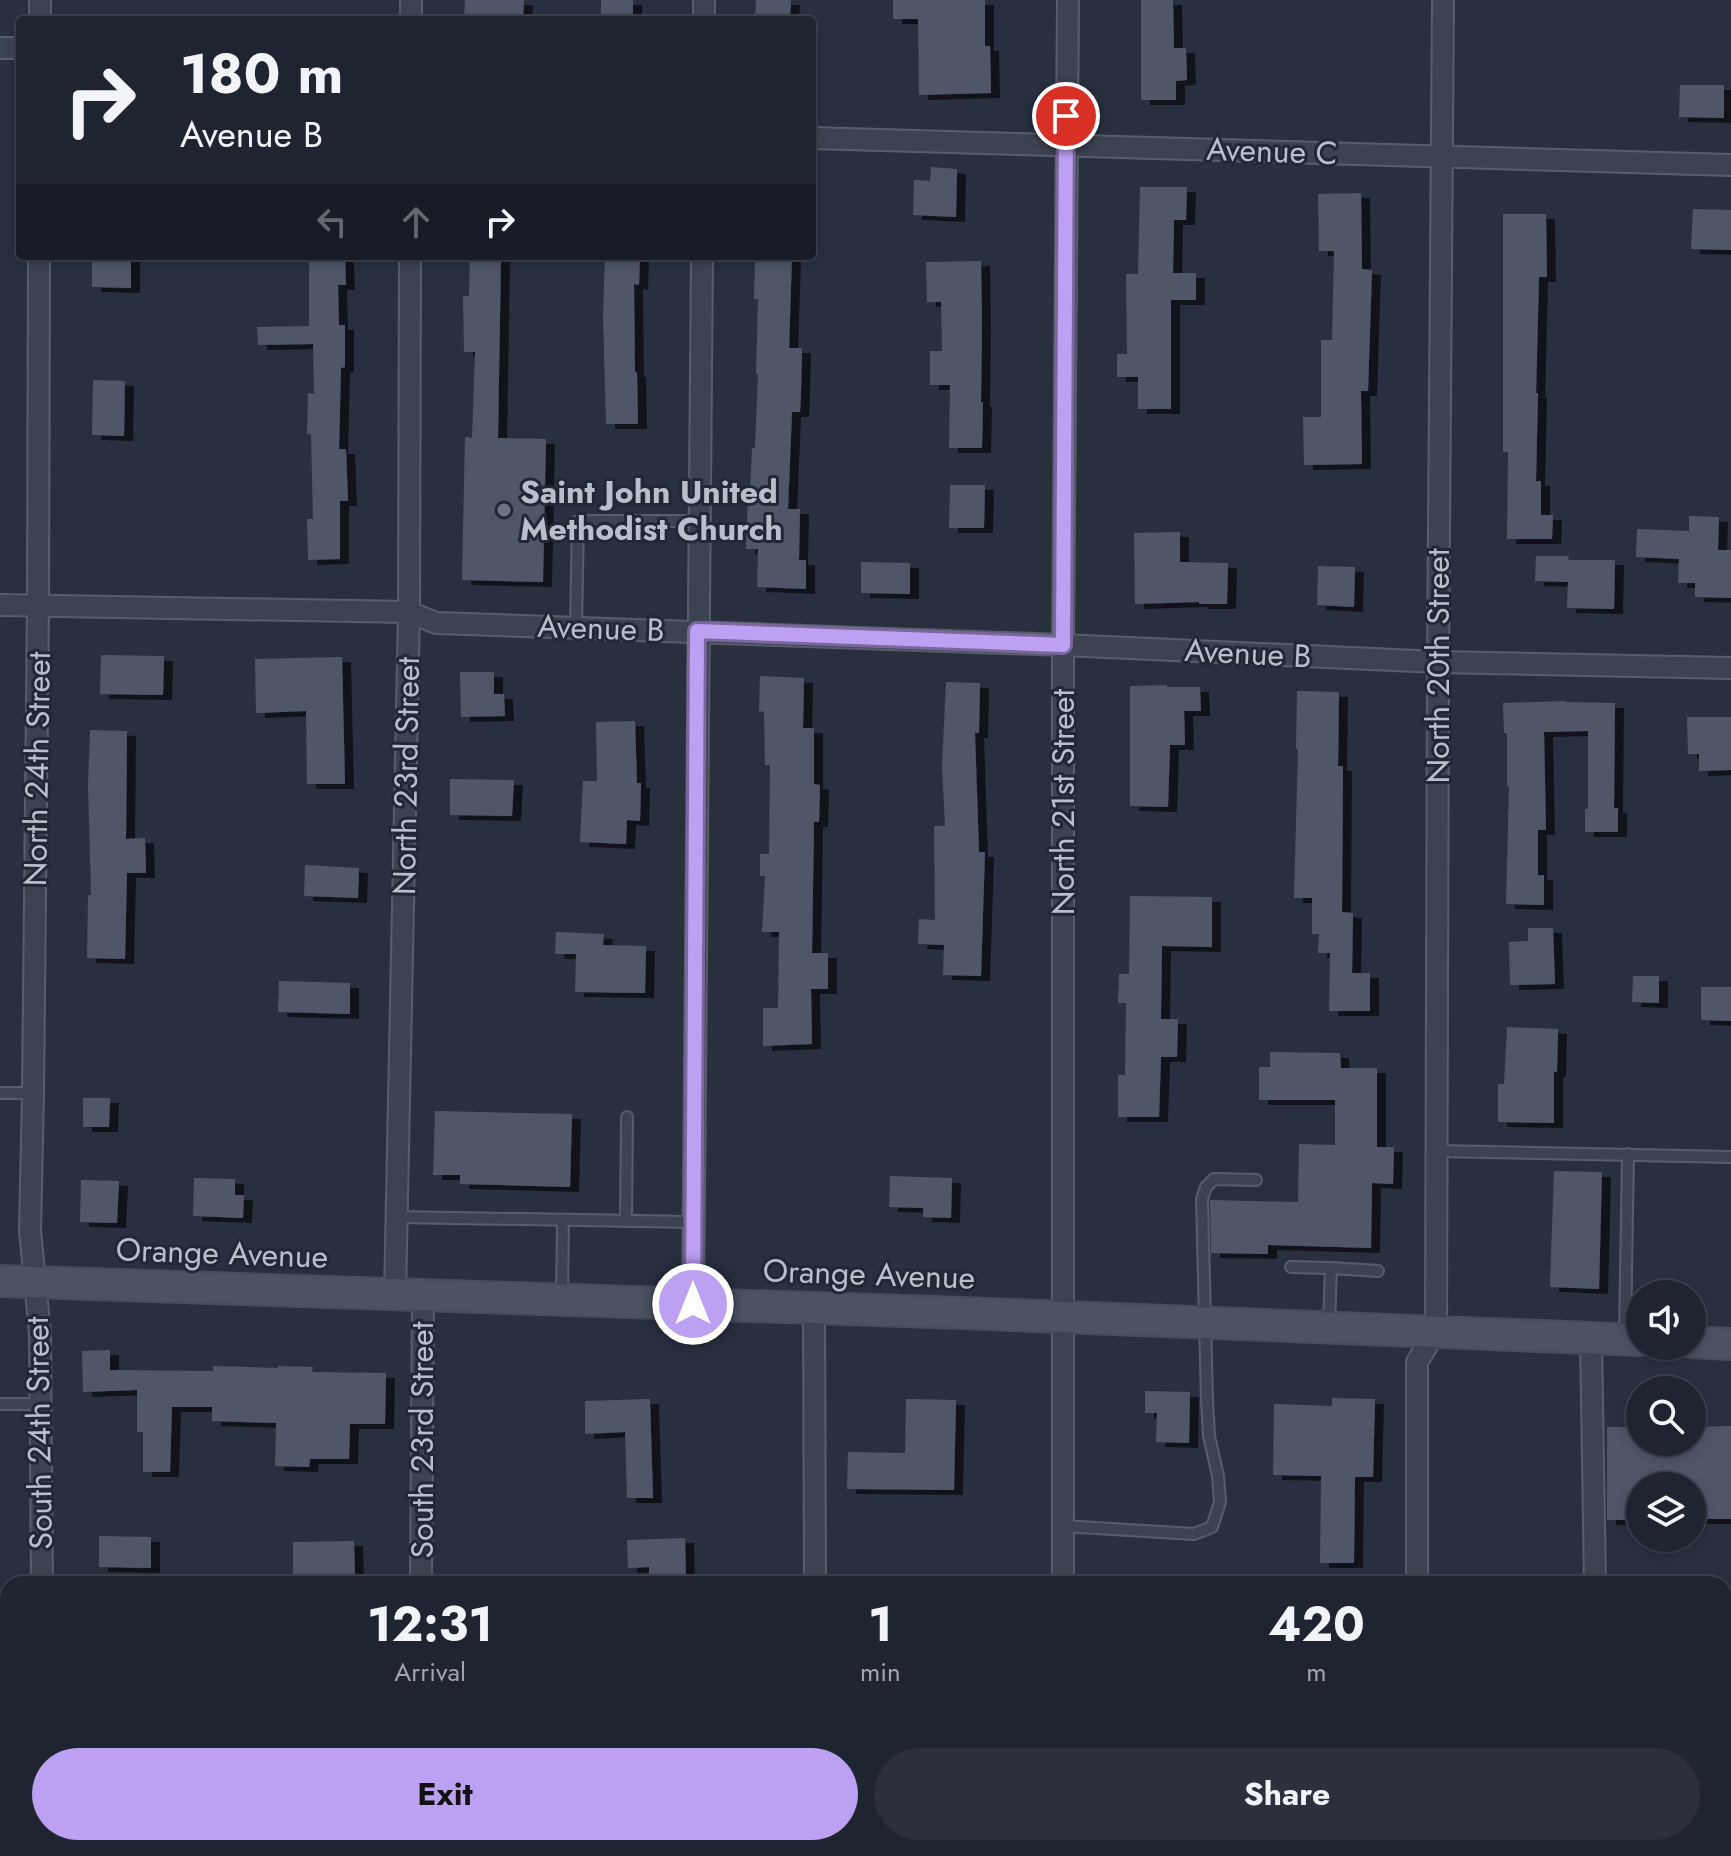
<!DOCTYPE html>
<html lang="en">
<head>
<meta charset="utf-8">
<style>
  :root { --surface:#1e2430; --page:#2b303c; --text:#f1f3f6; --muted:#a1a4ab; --line:#3c414c; --accent:#bca0f2 }
  body { margin:0; font-family:Jost,sans-serif; background:var(--page); color:var(--text); height:100vh; display:flex; flex-direction:column; font-size:30px; white-space:nowrap }
  * { box-sizing:border-box; margin:0 }
  p { font-size:26px; color:var(--muted) }
  .icon { flex:none; width:44px; height:44px; fill:none; stroke:currentColor; stroke-width:2; stroke-linecap:round; stroke-linejoin:round }
  .map { position:relative; flex:1; overflow:hidden }
  .sheet { position:absolute; left:0px; top:1576px; width:1732px; height:280px; display:flex; flex-direction:column; background:var(--surface); border-radius:24px 24px 0 0; box-shadow:0 4px 12px #0003,0 0 0 2px var(--line) }
  .sheet>* { flex:none }
  .top-card { position:absolute; left:16px; top:16px; width:800px; height:244px; border-radius:8px; box-shadow:0 4px 12px #0003,0 0 0 2px var(--line); background:#1e2430; color:var(--text); overflow:hidden }
  .controls { position:absolute; left:1626px; top:1280px; display:grid; gap:16px }
  .controls a { display:grid; place-items:center; width:80px; height:80px; border-radius:50%; background:var(--surface); box-shadow:0 4px 12px #0003,0 0 0 2px var(--line); font-size:40px }
  .pin { position:absolute; display:grid; place-items:center; width:68px; height:68px; color:#fff; margin:-34px; border:4px solid #fff; border-radius:50%; box-shadow:0 2px 8px #0007 }
  .me { position:absolute; width:88px; margin:-44px; rotate:0deg; stroke-linejoin:round; filter:drop-shadow(0 0 6px #0008) }
  .turn { display:flex; align-items:center; gap:28px; height:168px; padding:0 32px; font-size:36px }
  .turn .icon { width:104px; height:104px; stroke-width:2.5 }
  .turn b { display:block; font-size:56px; line-height:68px }
  .lanes { display:flex; align-items:center; height:76px; padding:0 32px; background:#0003; justify-content:center; gap:40px; direction:ltr }
  .lanes .off { opacity:.35 }
  .eta { display:flex; justify-content:space-evenly; align-items:center; height:136px; text-align:center }
  .eta b { font-size:48px; font-weight:700; line-height:56px }
  .action { display:flex; gap:16px; margin-top:auto; padding:16px 32px }
  .action a { flex:1; height:92px; border-radius:48px; background:var(--accent); color:#111; font-size:32px; font-weight:700; line-height:92px; text-align:center }
  .action a+a { background:var(--page); color:var(--text) }
  .map>svg:first-child { display:block }
  .building { fill:#4f5768; filter:url(#shadow) }
  .lines { fill:none; stroke-linecap:round; stroke-linejoin:round }
  .lane-casing { stroke:#575e6a; stroke-width:14 }
  .street-casing { stroke:#575e6a; stroke-width:24 }
  .secondary-casing { stroke:#464c59; stroke-width:34 }
  .lane { stroke:#3c4350; stroke-width:10 }
  .street { stroke:#3c4350; stroke-width:20 }
  .secondary { stroke:#4b5262; stroke-width:30 }
  .route-casing { stroke:#7a689d; stroke-width:20 }
  .route { stroke:#bca0f2; stroke-width:14 }
  .worship-dot { fill:#6b7280; stroke:#212835; stroke-width:3 }
  .labels { text-anchor:middle; stroke-width:6; stroke-linejoin:round; paint-order:stroke }
  .street-label { font-size:32px; fill:#b9beca; stroke:#212835 }
  .poi-label { font-size:32px; font-weight:bold; fill:#b9beca; stroke:#212835; text-anchor:start }
</style>
</head>
<body>
<div class="map">
<svg width="1731" height="1856" viewBox="0 0 1731 1856">
  <defs>
    <filter id="shadow"><feDropShadow dx="9" dy="5" stdDeviation="0" flood-color="#0009"/></filter>
  </defs>
  <rect width="100%" height="100%" fill="#283040"/>
  <!-- building -->
  <g class="building">
    <polygon points="465,0 524,0 523,20 464,20"/>
    <rect x="601" y="0" width="32" height="20"/>
    <polygon points="756,0 791,0 790,20 755,20"/>
    <polygon points="893,0 985,0 985,46 990,46 991,93 919,95 918,19 893,19"/>
    <polygon points="1141,0 1173,0 1174,48 1186,48 1187,80 1176,81 1176,100 1141,100"/>
    <polygon points="1680,85 1724,85 1724,118 1679,117"/>
    <polygon points="931,167 957,169 956,217 913,215 914,180 930,181"/>
    <polygon points="1140,187 1187,187 1186,220 1174,220 1173,273 1196,273 1196,300 1171,300 1171,409 1138,409 1138,377 1117,377 1117,354 1127,354 1126,274 1138,274"/>
    <polygon points="1361,193 1362,269 1372,270 1368,391 1361,391 1362,464 1304,465 1303,417 1321,417 1321,340 1332,340 1334,251 1319,251 1318,194"/>
    <polygon points="1693,209 1731,210 1731,250 1691,249"/>
    <polygon points="1503,214 1546,214 1547,277 1539,277 1536,393 1538,393 1536,481 1541,481 1541,515 1553,515 1552,539 1507,539 1508,452 1503,452"/>
    <polygon points="92,256 131,256 131,288 92,287"/>
    <polygon points="309,256 345,256 346,285 338,285 339,325 345,325 345,367 341,368 339,449 346,449 348,501 340,501 340,559 308,560 307,519 313,519 311,434 307,434 308,393 314,394 313,344 258,345 257,327 309,326"/>
    <polygon points="470,256 501,256 498,438 546,439 543,582 462,580 465,437 472,438 475,352 464,352 463,296 469,296"/>
    <polygon points="605,256 640,256 639,285 634,284 635,372 637,372 638,424 606,424 603,316"/>
    <polygon points="755,256 792,256 789,348 802,348 801,391 800,412 792,412 788,509 800,509 799,560 806,560 806,589 757,587 758,549 746,549 748,494 750,494 752,448 755,448 758,374 756,374 758,299 754,299"/>
    <polygon points="981,261 982,324 981,402 983,402 982,448 949,448 950,385 930,385 930,351 942,351 941,302 927,302 926,262"/>
    <polygon points="93,380 125,381 124,436 92,435"/>
    <polygon points="950,485 985,485 984,528 949,528"/>
    <polygon points="1689,516 1719,517 1718,550 1731,550 1731,598 1695,597 1695,583 1678,583 1679,559 1636,557 1637,529 1689,531"/>
    <polygon points="1180,532 1180,562 1228,563 1227,604 1199,604 1199,602 1135,604 1134,533"/>
    <polygon points="1536,556 1569,556 1568,560 1615,560 1614,609 1567,608 1568,582 1535,581"/>
    <polygon points="861,562 910,563 910,594 861,593"/>
    <polygon points="1318,566 1355,567 1354,607 1317,605"/>
    <polygon points="101,655 164,656 163,695 100,694"/>
    <polygon points="342,657 345,784 307,784 306,711 256,713 255,659"/>
    <polygon points="460,672 494,672 494,694 504,694 505,716 461,717"/>
    <polygon points="760,676 804,678 803,728 814,728 814,784 820,785 819,822 814,822 812,953 828,953 828,989 811,989 812,1044 763,1046 763,1008 778,1008 779,932 762,932 765,876 760,876 760,854 769,854 770,765 765,765 764,712 759,711"/>
    <polygon points="946,682 980,683 979,733 975,733 979,852 985,852 981,976 943,975 944,945 918,944 919,919 935,920 934,826 945,826 942,766"/>
    <polygon points="1167,685 1167,687 1200,687 1201,711 1184,711 1185,745 1170,745 1168,807 1130,806 1130,686"/>
    <polygon points="1297,691 1339,692 1338,766 1343,766 1342,912 1353,913 1352,973 1370,973 1370,1011 1329,1011 1330,953 1318,953 1319,934 1312,934 1312,898 1294,898 1298,749 1296,749"/>
    <polygon points="1565,701 1565,702 1615,703 1614,808 1618,808 1618,832 1585,832 1585,809 1588,809 1588,731 1544,732 1546,830 1538,830 1538,875 1544,875 1544,905 1506,904 1509,786 1507,786 1507,733 1504,733 1503,703"/>
    <polygon points="1687,717 1731,717 1731,770 1699,771 1699,754 1688,754"/>
    <polygon points="635,721 637,783 641,783 640,821 627,820 626,844 580,842 583,781 597,781 596,722"/>
    <polygon points="90,730 127,731 126,839 145,838 146,873 127,873 125,959 87,958 88,895 91,895 88,785"/>
    <polygon points="450,779 514,780 512,816 450,815"/>
    <polygon points="305,865 359,868 358,898 304,896"/>
    <polygon points="1130,896 1212,897 1212,947 1162,946 1161,1019 1178,1019 1177,1057 1161,1057 1159,1117 1118,1117 1118,1075 1125,1075 1126,1003 1118,1003 1119,974 1129,974"/>
    <polygon points="1528,928 1553,928 1555,984 1510,985 1509,942 1528,941"/>
    <polygon points="556,932 604,934 603,945 646,946 645,993 575,992 576,954 555,954"/>
    <polygon points="1633,976 1659,976 1659,1003 1632,1002"/>
    <polygon points="279,981 350,983 350,1014 278,1012"/>
    <polygon points="1701,987 1731,987 1731,1021 1701,1020"/>
    <polygon points="1507,1027 1558,1029 1557,1072 1554,1072 1554,1123 1498,1122 1498,1084 1504,1084"/>
    <polygon points="1270,1052 1340,1053 1341,1068 1377,1068 1377,1147 1394,1147 1393,1184 1372,1183 1371,1248 1268,1245 1268,1254 1211,1253 1210,1200 1298,1202 1299,1144 1335,1145 1335,1100 1259,1100 1259,1067 1270,1067"/>
    <polygon points="83,1098 110,1098 109,1127 83,1127"/>
    <polygon points="435,1111 572,1114 570,1187 460,1184 460,1175 433,1175"/>
    <polygon points="1554,1171 1602,1172 1599,1289 1550,1287"/>
    <polygon points="890,1176 952,1178 951,1218 923,1217 923,1208 889,1207"/>
    <polygon points="194,1178 235,1179 235,1195 244,1195 243,1218 193,1216"/>
    <polygon points="81,1180 119,1181 117,1223 80,1222"/>
    <polygon points="110,1350 110,1370 213,1371 213,1366 278,1368 278,1366 313,1367 312,1372 386,1373 385,1424 350,1424 349,1459 310,1459 309,1467 275,1466 276,1423 212,1421 212,1407 172,1407 170,1472 143,1472 143,1432 137,1432 137,1390 83,1392 82,1351"/>
    <polygon points="1145,1391 1190,1392 1189,1443 1156,1442 1157,1413 1145,1413"/>
    <polygon points="1332,1398 1375,1399 1373,1477 1355,1477 1354,1563 1320,1563 1321,1476 1273,1475 1274,1404 1332,1406"/>
    <polygon points="650,1399 653,1498 627,1498 625,1432 585,1434 585,1401"/>
    <polygon points="906,1399 956,1400 954,1490 847,1489 848,1452 905,1453"/>
    <polygon points="1731,1426 1731,1519 1692,1519 1692,1486 1640,1486 1640,1520 1607,1520 1607,1427 1640,1427 1640,1442 1692,1442 1692,1427"/>
    <polygon points="99,1536 151,1537 151,1568 99,1567"/>
    <polygon points="685,1538 686,1579 649,1580 649,1567 628,1568 627,1540"/>
    <polygon points="354,1541 355,1576 293,1577 293,1542"/>
  </g>
  <g class="lines">
    <defs>
      <g id="lane">
        <polyline points="576,627 578,521 699,521"/>
        <polyline points="0,1093 33,1093"/>
        <polyline points="1437,1151 1731,1157"/>
        <polyline points="397,1217 694,1222"/>
        <polyline points="626,1221 627,1117"/>
        <polyline points="1291,1267 1331,1268"/>
        <polyline points="562,1298 563,1220"/>
        <polyline points="1329,1325 1331,1268 1378,1271"/>
        <polyline points="1625,1336 1628,1154"/>
        <polyline points="0,1404 40,1404"/>
        <polyline points="1063,1526 1194,1534 1212,1527 1220,1502 1218,1476 1209,1436 1207,1401 1202,1199 1206,1187 1214,1179 1256,1180"/>
        <polyline points="0,1673 8,1674"/>
      </g>
      <g id="street">
        <polyline points="40,20 40,0"/>
        <polyline points="411,20 411,0"/>
        <polyline points="704,20 704,0"/>
        <polyline points="0,48 20,48"/>
        <polyline points="812,138 1731,165"/>
        <polyline points="39,256 38,605 33,1093 30,1230 40,1334 42,1584"/>
        <polyline points="0,605 409,612 436,623 1063,645 1438,662 1731,668"/>
        <polyline points="395,1296 409,612 410,256"/>
        <polyline points="693,1304 702,256"/>
        <polyline points="814,1308 815,1584"/>
        <polyline points="1591,1338 1595,1584"/>
        <polyline points="421,1584 423,1296"/>
        <polyline points="1063,1584 1063,645 1068,0"/>
        <polyline points="1417,1584 1417,1362 1436,1331 1438,662 1443,0"/>
        <polyline points="43,1848 43,1856"/>
        <polyline points="817,1848 817,1856"/>
        <polyline points="1417,1848 1417,1856"/>
        <polyline points="1600,1848 1600,1856"/>
        <polyline points="419,1856 419,1848"/>
        <polyline points="1062,1856 1062,1848"/>
      </g>
      <g id="secondary">
        <polyline points="0,1281 963,1313 1640,1340"/>
        <polyline points="1692,1342 1731,1344"/>
      </g>
    </defs>
    <!-- lane casing -->
    <use href="#lane" class="lane-casing"/>
    <!-- street casing -->
    <use href="#street" class="street-casing"/>
    <!-- secondary casing -->
    <use href="#secondary" class="secondary-casing"/>
    <!-- lane -->
    <use href="#lane" class="lane"/>
    <!-- street -->
    <use href="#street" class="street"/>
    <!-- secondary -->
    <use href="#secondary" class="secondary"/>
  </g>
  <g class="lines">
    <defs>
      <polyline id="route" points="693,1304 697,631 1063,645 1066,116"/>
    </defs>
    <!-- route casing -->
    <use href="#route" class="route-casing"/>
    <!-- route -->
    <use href="#route" class="route"/>
  </g>
  <!-- markers -->
  <circle class="worship-dot" cx="504" cy="510" r="8"/>
  <g class="labels">
    <!-- street labels -->
    <g class="street-label">
      <text transform="translate(1272 151) rotate(2)" y="11">Avenue C</text>
      <text transform="translate(601 628) rotate(2)" y="11">Avenue B</text>
      <text transform="translate(1248 653) rotate(3)" y="11">Avenue B</text>
      <text transform="translate(1438 666) rotate(-90)" y="11">North 20th Street</text>
      <text transform="translate(37 769) rotate(-89)" y="11">North 24th Street</text>
      <text transform="translate(406 776) rotate(-89)" y="11">North 23rd Street</text>
      <text transform="translate(1063 802) rotate(-90)" y="11">North 21st Street</text>
      <text transform="translate(222 1253) rotate(2)" y="11">Orange Avenue</text>
      <text transform="translate(869 1274) rotate(2)" y="11">Orange Avenue</text>
      <text transform="translate(39 1433) rotate(-91)" y="11">South 24th Street</text>
      <text transform="translate(422 1440) rotate(-90)" y="11">South 23rd Street</text>
    </g>
    <!-- poi labels -->
    <g class="poi-label">
      <text x="520" y="503">Saint John United<tspan x="520" dy="37">Methodist Church</tspan></text>
    </g>
  </g>
</svg>
<div class="controls">
<a><svg class="icon" aria-label="sound" viewBox="0 0 24 24"><path d="M4 9h4l5-4v14l-5-4H4zM17 9q2 3 0 6"/></svg></a>
<a><svg class="icon" aria-label="search" viewBox="0 0 24 24"><circle cx="10" cy="10" r="6"/><path d="M15 15l6 6"/></svg></a>
<a><svg class="icon" aria-label="layers" viewBox="0 0 24 24"><path d="M12 4l9 5-9 5-9-5zM3 14l9 5 9-5"/></svg></a>
</div>
<div class="pin" style="left:1066px;top:116px;background:#d93025"><svg class="icon" aria-label="arrive" viewBox="0 0 24 24"><path d="M6 21V4h12l-3 4 3 4H6"/></svg></div>
<svg class="me" style="left:693px;top:1304px" viewBox="-20 -20 40 40"><circle r="17" fill="#bca0f2" stroke="#fff" stroke-width="3"/><path d="M0-11L8 9 0 5-8 9z" fill="#fff"/></svg>
<div class="top-card">
<div class="turn"><svg class="icon" aria-label="right" viewBox="0 0 24 24"><path d="M7 20v-9h11M14 6l5 5-5 5"/></svg><div><b>180 m</b>Avenue B</div></div>
<div class="lanes"><svg class="icon off" aria-label="left" viewBox="0 0 24 24"><path d="M17 20v-9H6M10 6l-5 5 5 5"/></svg><svg class="icon off" aria-label="ahead" viewBox="0 0 24 24"><path d="M12 20V5M6 11l6-6 6 6"/></svg><svg class="icon" aria-label="right" viewBox="0 0 24 24"><path d="M7 20v-9h11M14 6l5 5-5 5"/></svg></div>
</div>
<section class="sheet">
<div class="eta">
<div><b>12:31</b><p>Arrival</p></div>
<div><b>1</b><p>min</p></div>
<div><b>420</b><p>m</p></div>
</div>
<div class="action"><a>Exit</a><a>Share</a></div>
</section>
</div>
</body>
</html>
